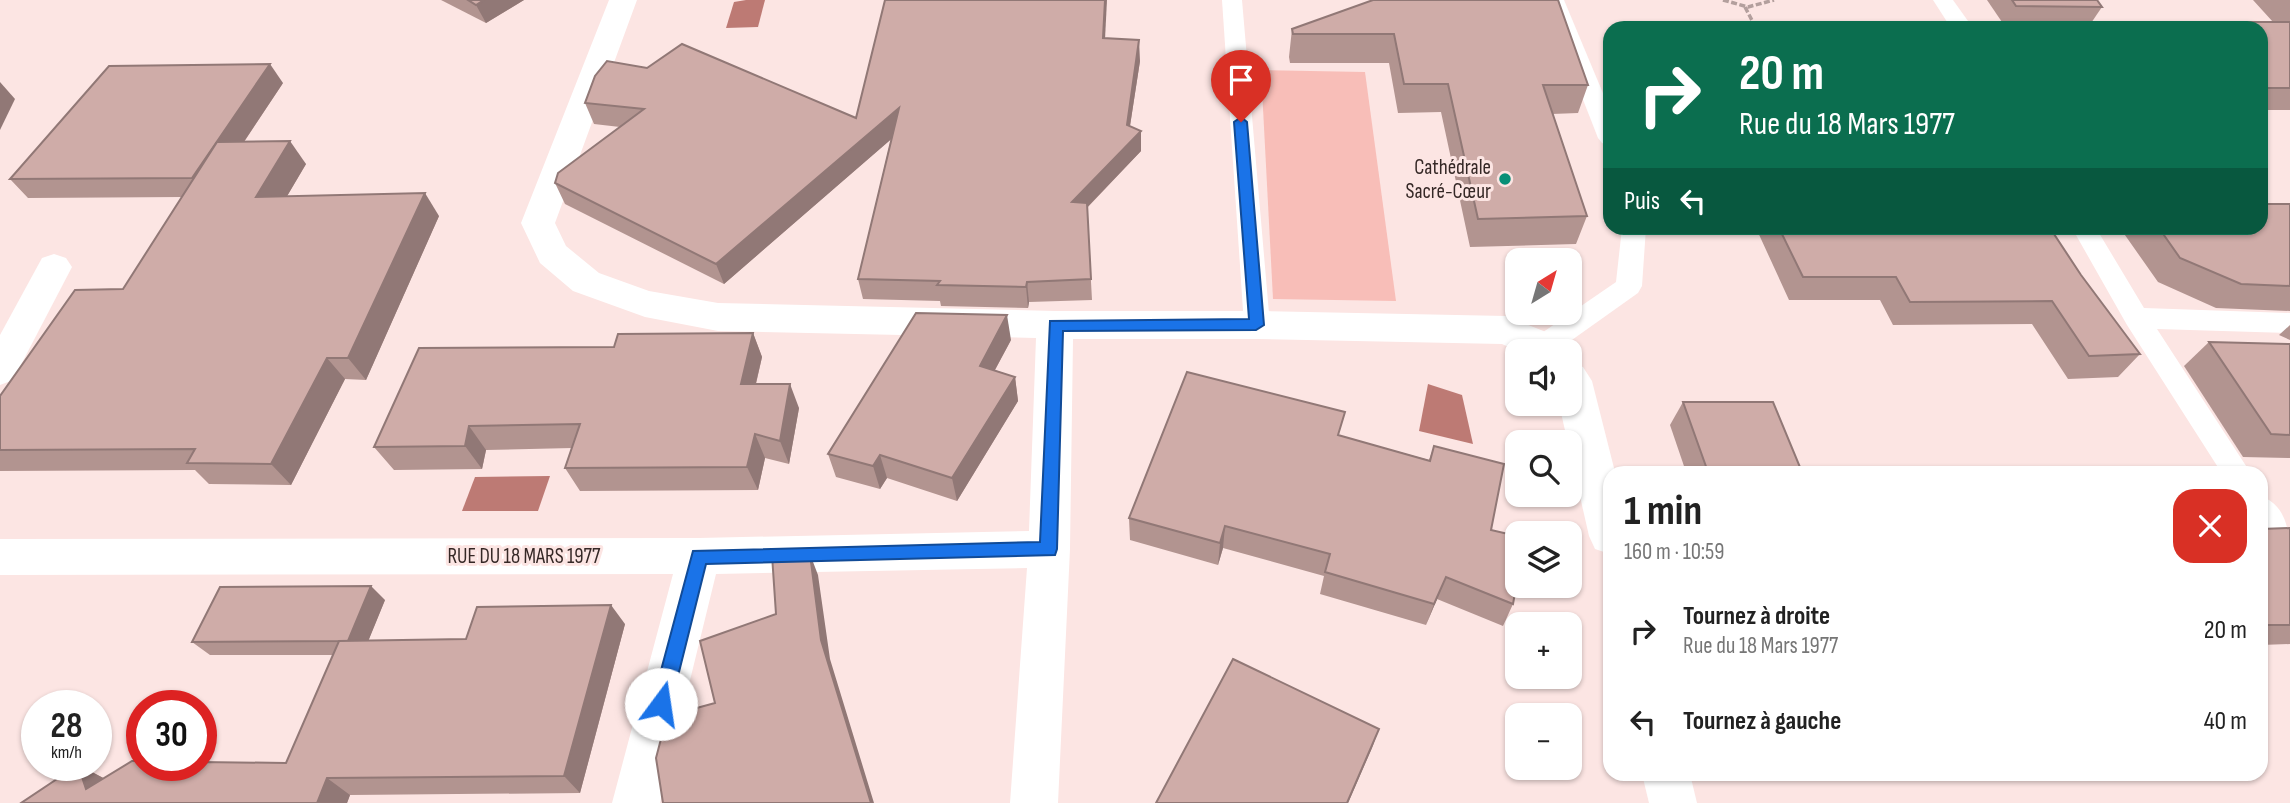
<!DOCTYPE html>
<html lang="fr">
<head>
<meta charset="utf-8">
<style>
  :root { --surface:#fff; --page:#f6f6f6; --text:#222; --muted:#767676 }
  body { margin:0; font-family:"Sofia Sans Condensed",sans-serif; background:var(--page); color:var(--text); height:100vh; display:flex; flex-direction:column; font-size:26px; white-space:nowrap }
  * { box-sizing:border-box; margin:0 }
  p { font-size:23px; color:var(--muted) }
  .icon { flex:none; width:38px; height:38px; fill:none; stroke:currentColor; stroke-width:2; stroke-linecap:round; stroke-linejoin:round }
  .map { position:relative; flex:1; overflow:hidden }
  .sheet { position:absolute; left:1603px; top:466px; width:665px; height:315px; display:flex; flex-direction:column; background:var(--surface); border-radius:21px; box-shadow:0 2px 5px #0004 }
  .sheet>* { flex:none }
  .banner { position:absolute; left:1603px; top:21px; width:665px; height:214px; border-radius:21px; box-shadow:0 2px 5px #0004; background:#0b6e4f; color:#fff; overflow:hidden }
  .needle { width:46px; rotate:37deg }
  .fabs { position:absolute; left:1505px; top:248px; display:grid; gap:14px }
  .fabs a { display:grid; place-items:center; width:77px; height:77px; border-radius:14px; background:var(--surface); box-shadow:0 2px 5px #0004; font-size:35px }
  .speed { position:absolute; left:21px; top:690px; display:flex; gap:14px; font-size:35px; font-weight:700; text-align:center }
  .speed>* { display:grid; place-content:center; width:91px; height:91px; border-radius:50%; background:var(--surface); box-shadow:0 2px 5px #0004; line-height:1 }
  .speed small { font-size:18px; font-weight:400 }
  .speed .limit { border:10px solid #d22; background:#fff; color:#111 }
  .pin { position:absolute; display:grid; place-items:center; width:60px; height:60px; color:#fff; margin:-72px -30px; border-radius:50% 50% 50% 0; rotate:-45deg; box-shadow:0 0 7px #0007 }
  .pin .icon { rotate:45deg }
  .me { position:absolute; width:77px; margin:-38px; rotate:14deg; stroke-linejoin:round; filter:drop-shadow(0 0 5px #0008) }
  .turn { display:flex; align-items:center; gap:24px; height:147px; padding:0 21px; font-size:32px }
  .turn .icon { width:91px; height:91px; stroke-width:2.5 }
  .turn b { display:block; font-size:49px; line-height:60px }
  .then { display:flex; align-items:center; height:66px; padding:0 21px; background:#0003; gap:14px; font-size:26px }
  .round { display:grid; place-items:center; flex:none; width:74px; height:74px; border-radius:21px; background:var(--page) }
  .overview { display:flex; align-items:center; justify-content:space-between; height:119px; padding:0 21px }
  h1 { font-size:42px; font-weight:700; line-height:52px }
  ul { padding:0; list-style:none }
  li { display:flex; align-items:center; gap:21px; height:91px; padding:0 21px }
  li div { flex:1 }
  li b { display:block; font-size:26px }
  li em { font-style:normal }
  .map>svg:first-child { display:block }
  .green { fill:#f8beb8 }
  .water { fill:#bd7a74 }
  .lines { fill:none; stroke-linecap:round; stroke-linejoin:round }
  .path { stroke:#b39f9d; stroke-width:3.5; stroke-dasharray:6 2.5; stroke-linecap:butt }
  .service { fill:#fff; fill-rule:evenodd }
  .minor { fill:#fff; fill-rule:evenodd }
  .wall { fill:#b29490 }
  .shaded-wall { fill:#917876 }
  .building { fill:#cfaca8; stroke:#917876; stroke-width:2 }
  .route { fill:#1a73e8; stroke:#114b97; stroke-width:2 }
  .poi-dot { fill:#088f77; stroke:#fce5e3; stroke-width:2.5 }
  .labels { text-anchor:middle; stroke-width:6; stroke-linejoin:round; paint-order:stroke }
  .poi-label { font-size:21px; fill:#352826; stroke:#fce5e3; text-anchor:end }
  .street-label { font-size:21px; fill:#352826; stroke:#fce5e3 }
</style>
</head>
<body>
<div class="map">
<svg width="2290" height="803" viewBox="0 0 2290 803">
  <rect width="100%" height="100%" fill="#fce5e3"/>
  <!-- green -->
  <polygon class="green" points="1261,70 1365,72 1396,301 1273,299"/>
  <!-- water -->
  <g class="water">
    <polygon points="746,0 765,0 758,27 726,28 734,2"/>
    <polygon points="1428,384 1462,395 1473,444 1419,431"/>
    <polygon points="550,476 538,511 462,511 475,477"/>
  </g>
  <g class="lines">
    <!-- path -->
    <g class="path">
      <polyline points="1723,0 1748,7 1774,0"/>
      <polyline points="1745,7 1756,28"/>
    </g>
    <!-- service -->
    <g class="service">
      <polygon points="1222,0 1242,0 1270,325 1266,332 1257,335 1248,332 1244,325"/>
      <polygon points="1544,0 1564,0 1610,110 1610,146 1602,143 1598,138"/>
      <polygon points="1933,0 1953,0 1973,28 1951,28"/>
      <polygon points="1622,228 1646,228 1642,286 1638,293 1555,352 1533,352 1529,346 1533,339 1616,282"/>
      <polygon points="2072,228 2096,228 2144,308 2290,313 2290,333 2157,329 2250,472 2221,472 2127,325"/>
      <path d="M 2261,496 C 2290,507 2290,539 2290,565 C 2260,555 2261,523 2261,496 Z"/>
    </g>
    <!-- minor -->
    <g class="minor">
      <polygon points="609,0 637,0 555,223 566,246 599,273 649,291 718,303 1055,311 1257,311 1506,316 1556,336 1567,352 1520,352 1502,344 1257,339 1073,339 1070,549 1058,803 1010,803 1027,568 716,574 660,803 612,803 673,574 0,575 0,539 699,538 1029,531 1036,338 718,331 645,317 573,291 540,263 521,223"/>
      <polygon points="54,254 66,258 72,267 13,380 0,385 0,335 42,258"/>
      <polygon points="1570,362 1583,367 1592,381 1615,472 1610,472 1610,554 1595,549 1589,536 1559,404 1570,404"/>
      <polygon points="1642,774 1690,774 1697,803 1649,803"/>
    </g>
  </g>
  <!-- wall -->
  <g class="wall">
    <polygon points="441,0 524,0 486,23"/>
    <polygon points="1373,0 1588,85 1578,113 1552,114 1587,216 1576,244 1470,247 1441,112 1398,113 1389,63 1290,63 1289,57 1292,29"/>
    <polygon points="1987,0 2097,0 2102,7 2089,26 2004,25"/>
    <polygon points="2253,0 2290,0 2290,110 2261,110 2261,28 2171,28 2176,22 2273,22"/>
    <polygon points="1105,38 1140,61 1130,126 1141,151 1087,208 1092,300 1029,302 1028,308 941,306 940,301 863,299 858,279 891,139 724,284 565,204 555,183 620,127 594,124 585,103 856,118"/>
    <polygon points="283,83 244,142 306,164 287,196 439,216 366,380 345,379 291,485 209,484 195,470 0,471 0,396 123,289 182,197 28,198 10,179"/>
    <polygon points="2290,204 2290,311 2216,308 2158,282 2120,228 2261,228"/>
    <polygon points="1756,228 2050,228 2081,275 2140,354 2118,377 2068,379 2032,324 1893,325 1880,300 1789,300"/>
    <polygon points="2290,325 2290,340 2279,335"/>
    <polygon points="753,333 762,357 756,384 799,408 789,464 765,458 758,490 580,491 565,468 572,448 486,450 482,469 394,470 374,447 614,347"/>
    <polygon points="1011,340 995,370 1015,377 1018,401 957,501 887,478 880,489 836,477 828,454"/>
    <polygon points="2209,342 2290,344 2290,458 2243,457 2184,366"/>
    <polygon points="1683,402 1802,472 1686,472 1670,425"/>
    <polygon points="1340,436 1429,460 1434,446 1491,530 1513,604 1503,626 1437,599 1426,625 1320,594 1324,576 1223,548 1218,565 1130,540 1129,518"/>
    <polygon points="2290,528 2290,644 2261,645 2261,529"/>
    <polygon points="385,600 368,641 466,639 625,624 580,793 350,795 347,803 21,803 78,765 103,778 286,763 334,655 210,655 192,642"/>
  </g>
  <!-- shaded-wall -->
  <g class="shaded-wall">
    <polygon points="484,0 524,0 486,23 476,5"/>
    <polygon points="1105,0 1107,0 1104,59 1103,38"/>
    <polygon points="1139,40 1140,61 1127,145 1141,131 1141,151 1073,222 1072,202 1127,125"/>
    <polygon points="270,64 283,83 207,197 192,178"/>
    <polygon points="0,82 15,99 0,130"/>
    <polygon points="899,108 903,129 724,284 716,264"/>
    <polygon points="290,141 306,164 273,220 256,197"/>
    <polygon points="425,193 439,216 366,380 348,358"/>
    <polygon points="1027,282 1029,302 1028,308 1026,287"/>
    <polygon points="1007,315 1011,340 984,390 980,366"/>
    <polygon points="753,333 762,357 750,408 741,384"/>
    <polygon points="327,358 345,379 291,485 271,464"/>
    <polygon points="1015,377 1018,401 957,501 952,478"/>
    <polygon points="790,384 799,408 789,464 780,441"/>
    <polygon points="469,426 486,450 482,469 465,446"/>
    <polygon points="755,434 765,458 758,490 747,467"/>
    <polygon points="880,455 887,478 880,489 873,466"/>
    <polygon points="1225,526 1223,548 1218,565 1220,543"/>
    <polygon points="810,554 818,575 830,659 874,803 871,803 821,640"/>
    <polygon points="1446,577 1437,599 1426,625 1434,604"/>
    <polygon points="371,586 385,600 363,654 348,641"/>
    <polygon points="611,605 625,624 580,793 564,776"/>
    <polygon points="1379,729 1372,748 1348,803 1347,803"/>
    <polygon points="79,765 109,781 86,789"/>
    <polygon points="327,778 350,795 347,803 317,803"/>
  </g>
  <!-- building -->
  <g class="building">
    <polygon points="468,0 484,0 476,5"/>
    <polygon points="885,0 1105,0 1103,38 1139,40 1127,125 1141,131 1072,202 1087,203 1091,279 1027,282 1026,287 937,285 940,281 858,279 899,108 716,264 555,183 558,173 644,109 585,103 595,76 607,61 647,68 682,44 856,118"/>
    <polygon points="1373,0 1558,0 1588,85 1543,85 1587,216 1478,219 1448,84 1404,84 1394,34 1293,34 1292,29"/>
    <polygon points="2012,0 2097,0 2102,7 2016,6"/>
    <polygon points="2176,22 2290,22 2290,88 2261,88 2261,28 2182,28"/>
    <polygon points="270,64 192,178 10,179 109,66"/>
    <polygon points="290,141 256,197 425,193 348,358 327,358 271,464 187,463 195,449 0,450 0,396 75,290 123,289 217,142"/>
    <polygon points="2261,204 2290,204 2290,286 2241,284 2180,258 2159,228 2261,228"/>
    <polygon points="1779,228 2050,228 2081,275 2140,354 2089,356 2052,301 1910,302 1896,277 1803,277"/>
    <polygon points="916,313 1007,315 980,366 1015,377 952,478 880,455 873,466 828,454"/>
    <polygon points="753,333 741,384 790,384 780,441 755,434 747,467 565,468 580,424 469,426 465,446 374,447 419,348 614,347 618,334"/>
    <polygon points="2209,342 2290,344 2290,435 2271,434"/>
    <polygon points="1187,372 1345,412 1338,435 1430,461 1434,446 1504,464 1491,530 1517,536 1517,582 1513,604 1446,577 1434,604 1325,572 1330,554 1225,526 1220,543 1129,518"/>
    <polygon points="1683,402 1773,402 1802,472 1708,472"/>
    <polygon points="2290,528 2290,625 2261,625 2261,529"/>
    <polygon points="810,554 821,640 871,803 663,803 656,758 667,716 715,703 700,641 776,614 772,555"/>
    <polygon points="371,586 348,641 192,642 220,587"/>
    <polygon points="611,605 564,776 327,778 317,803 21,803 78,765 86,789 132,761 142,761 142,765 201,765 201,762 286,763 339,641 466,639 477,607"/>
    <polygon points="1233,659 1379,729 1347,803 1156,803"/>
  </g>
  <!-- route -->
  <polygon class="route" points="1241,117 1247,122 1264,325 1256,330 1063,331 1057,549 1055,555 706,564 671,704 668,710 661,713 654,710 652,704 693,551 1040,542 1050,321 1249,319 1234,122"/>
  <!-- markers -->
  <circle class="poi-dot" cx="1505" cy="179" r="7"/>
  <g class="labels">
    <!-- poi labels -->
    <g class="poi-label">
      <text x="1491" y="174">Cathédrale<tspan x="1491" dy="24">Sacré-Cœur</tspan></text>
    </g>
    <!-- street labels -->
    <g class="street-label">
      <text x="524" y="563">RUE DU 18 MARS 1977</text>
    </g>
  </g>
</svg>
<div class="fabs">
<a><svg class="needle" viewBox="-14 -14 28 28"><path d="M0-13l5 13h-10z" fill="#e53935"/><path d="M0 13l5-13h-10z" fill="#767676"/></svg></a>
<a><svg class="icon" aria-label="sound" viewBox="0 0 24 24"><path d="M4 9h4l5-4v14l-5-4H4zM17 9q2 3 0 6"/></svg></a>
<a><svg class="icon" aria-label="search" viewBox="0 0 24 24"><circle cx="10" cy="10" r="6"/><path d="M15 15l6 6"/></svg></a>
<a><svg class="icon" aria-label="layers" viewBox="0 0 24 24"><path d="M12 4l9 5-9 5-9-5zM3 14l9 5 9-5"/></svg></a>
<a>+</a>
<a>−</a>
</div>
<div class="speed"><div>28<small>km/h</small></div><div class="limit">30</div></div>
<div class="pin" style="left:1241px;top:122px;background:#d93025"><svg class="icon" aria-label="arrive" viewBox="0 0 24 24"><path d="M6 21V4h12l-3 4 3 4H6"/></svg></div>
<svg class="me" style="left:661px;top:704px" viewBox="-20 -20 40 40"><circle r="19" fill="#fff"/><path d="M0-13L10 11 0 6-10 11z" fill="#1a73e8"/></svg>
<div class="banner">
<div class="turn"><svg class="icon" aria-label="right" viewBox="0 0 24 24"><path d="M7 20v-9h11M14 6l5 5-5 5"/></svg><div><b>20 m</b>Rue du 18 Mars 1977</div></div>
<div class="then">Puis<svg class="icon" aria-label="left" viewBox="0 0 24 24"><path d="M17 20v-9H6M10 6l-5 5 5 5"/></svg></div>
</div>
<section class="sheet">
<div class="overview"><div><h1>1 min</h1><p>160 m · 10:59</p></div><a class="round" style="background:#d93025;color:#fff"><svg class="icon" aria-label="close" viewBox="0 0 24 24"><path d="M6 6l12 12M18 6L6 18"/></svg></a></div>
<ul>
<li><svg class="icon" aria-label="right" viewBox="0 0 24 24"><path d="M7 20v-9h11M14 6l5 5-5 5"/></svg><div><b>Tournez à droite</b><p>Rue du 18 Mars 1977</p></div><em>20 m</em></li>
<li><svg class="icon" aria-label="left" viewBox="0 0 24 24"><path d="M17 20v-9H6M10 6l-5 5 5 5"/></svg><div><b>Tournez à gauche</b></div><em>40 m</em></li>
</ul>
</section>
</div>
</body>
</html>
